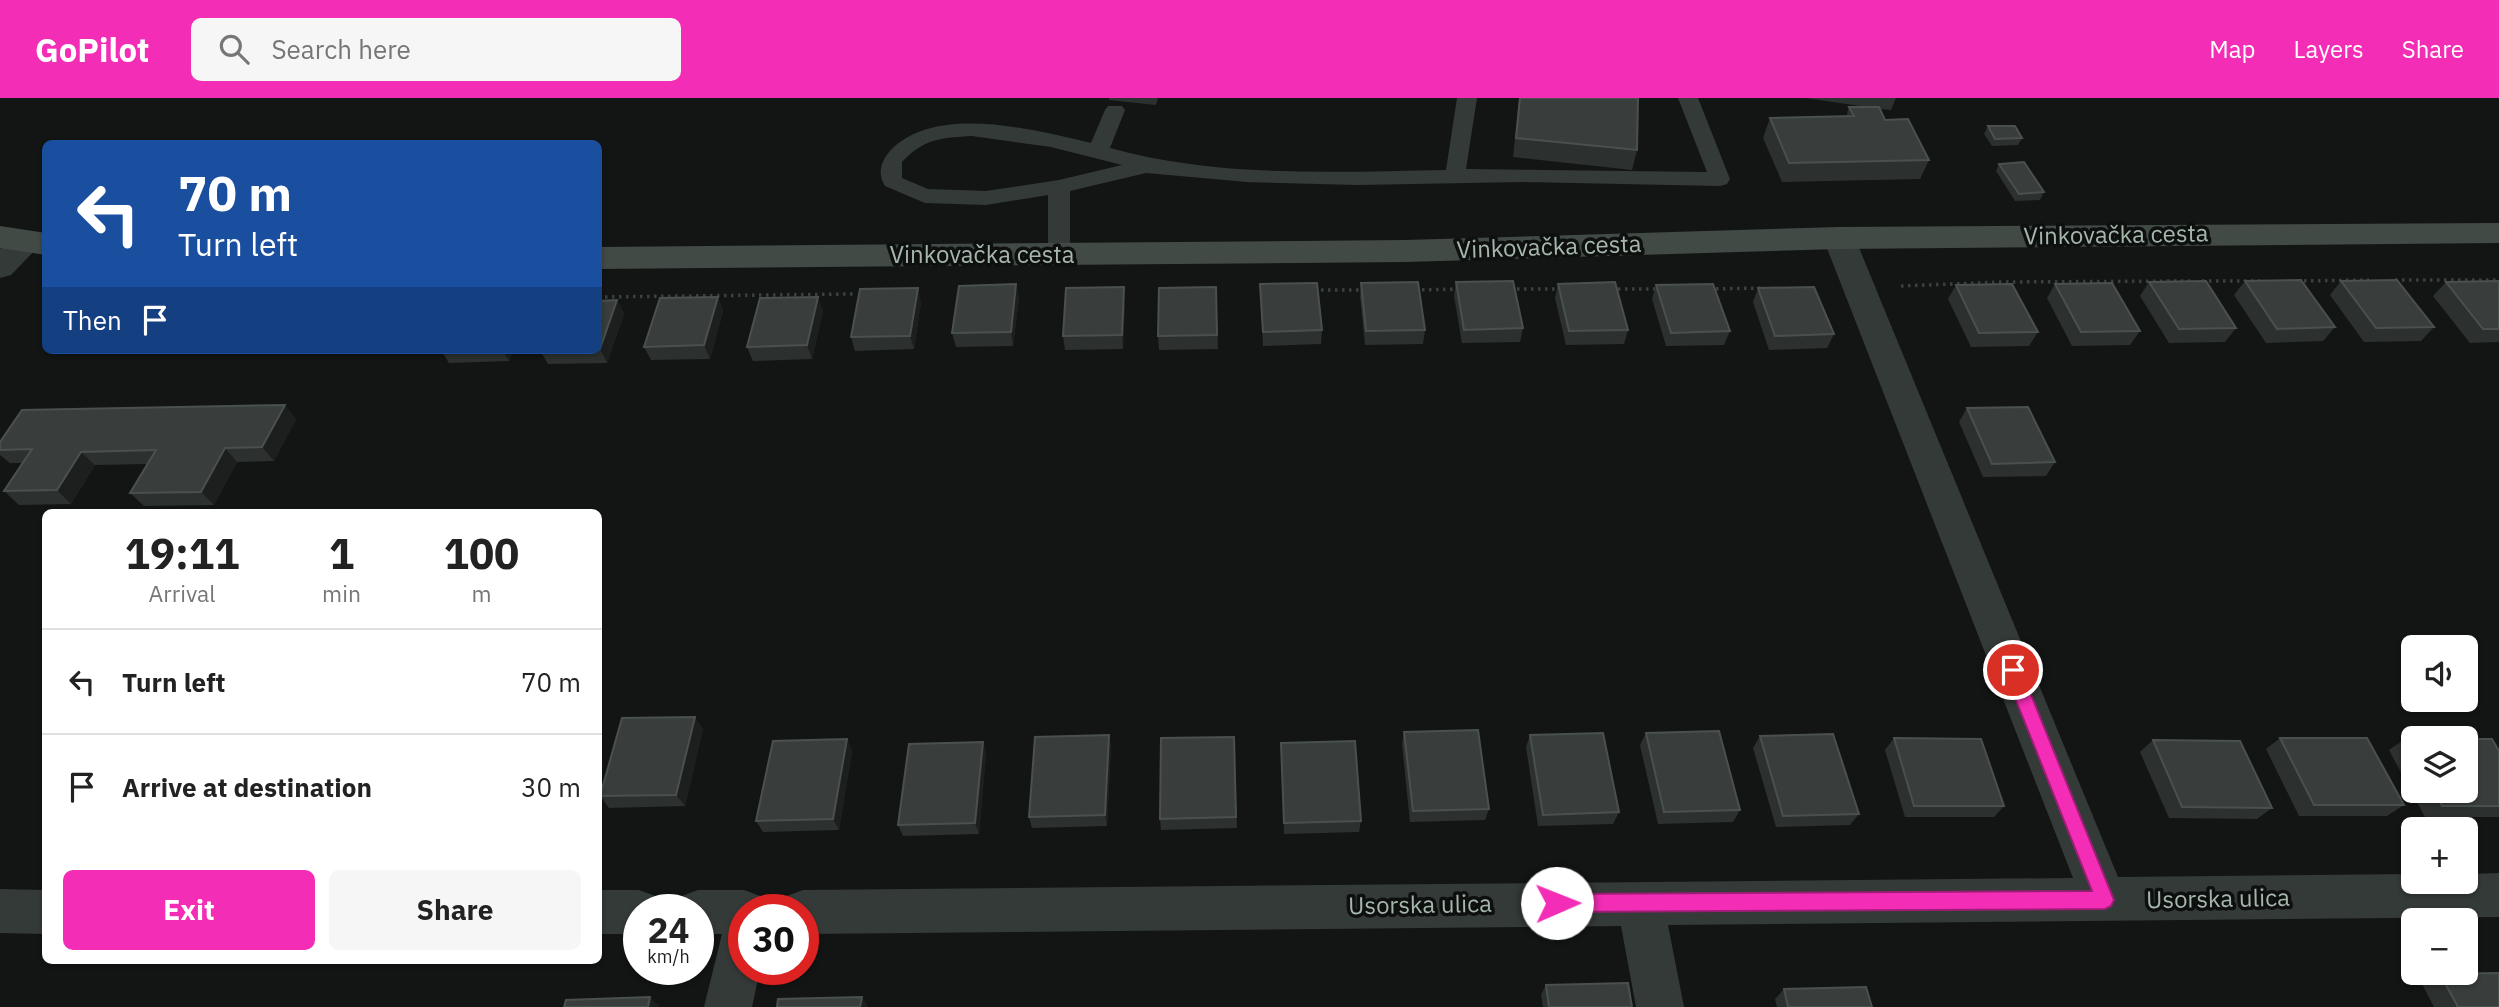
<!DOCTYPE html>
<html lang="en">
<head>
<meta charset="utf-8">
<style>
  :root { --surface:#fff; --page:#f6f6f6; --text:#222; --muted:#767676; --line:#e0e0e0; --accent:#f32db6 }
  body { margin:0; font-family:"IBM Plex Sans",sans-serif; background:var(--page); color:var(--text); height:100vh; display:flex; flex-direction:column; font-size:26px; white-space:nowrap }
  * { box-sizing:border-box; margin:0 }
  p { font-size:23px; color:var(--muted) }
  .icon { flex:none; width:38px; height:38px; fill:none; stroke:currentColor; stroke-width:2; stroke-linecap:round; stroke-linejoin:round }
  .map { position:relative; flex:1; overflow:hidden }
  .side { position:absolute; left:42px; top:411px; width:560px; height:455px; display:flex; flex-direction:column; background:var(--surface); border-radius:10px; box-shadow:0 2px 5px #0004 }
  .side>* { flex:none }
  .guide { position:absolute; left:42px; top:42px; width:560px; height:214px; border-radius:10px; box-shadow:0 2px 5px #0004; background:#1a4fa0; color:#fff; overflow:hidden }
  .fabs { position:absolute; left:2401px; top:537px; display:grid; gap:14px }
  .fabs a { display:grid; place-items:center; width:77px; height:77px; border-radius:10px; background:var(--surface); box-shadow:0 2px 5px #0004; font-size:35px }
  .speed { position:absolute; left:623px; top:796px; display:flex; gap:14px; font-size:35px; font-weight:700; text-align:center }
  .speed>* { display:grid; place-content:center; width:91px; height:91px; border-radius:50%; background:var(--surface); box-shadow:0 2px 5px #0004; line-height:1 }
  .speed small { font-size:18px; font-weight:400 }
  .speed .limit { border:10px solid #d22; background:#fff; color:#111 }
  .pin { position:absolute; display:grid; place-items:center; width:60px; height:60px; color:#fff; margin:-30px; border:4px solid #fff; border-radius:50%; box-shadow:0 2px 7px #0007 }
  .me { position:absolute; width:77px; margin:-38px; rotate:89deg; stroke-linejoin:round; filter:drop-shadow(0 0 5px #0008) }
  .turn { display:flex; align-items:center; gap:24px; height:147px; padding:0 21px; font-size:32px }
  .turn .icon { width:91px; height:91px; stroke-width:2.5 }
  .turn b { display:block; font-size:49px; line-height:60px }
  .then { display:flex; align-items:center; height:66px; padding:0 21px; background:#0003; gap:14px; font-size:26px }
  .eta { display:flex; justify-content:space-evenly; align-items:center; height:119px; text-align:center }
  .eta b { font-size:42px; font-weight:700; line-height:49px }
  .action { display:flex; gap:14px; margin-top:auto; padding:14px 21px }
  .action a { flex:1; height:80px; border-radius:10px; background:var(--accent); color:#fff; font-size:28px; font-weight:700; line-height:80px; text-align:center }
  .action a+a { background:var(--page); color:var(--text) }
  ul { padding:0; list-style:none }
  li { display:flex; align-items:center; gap:21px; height:105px; padding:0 21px; border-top:2px solid var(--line) }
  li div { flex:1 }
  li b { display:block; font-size:26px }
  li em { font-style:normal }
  header { display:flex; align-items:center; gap:42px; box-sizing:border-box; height:98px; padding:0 35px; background:var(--accent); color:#fff }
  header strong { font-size:33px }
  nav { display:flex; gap:38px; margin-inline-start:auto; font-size:24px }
  .search { width:490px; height:63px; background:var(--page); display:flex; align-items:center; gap:18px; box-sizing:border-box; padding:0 24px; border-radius:10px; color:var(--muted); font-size:26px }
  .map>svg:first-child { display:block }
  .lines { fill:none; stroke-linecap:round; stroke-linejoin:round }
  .path { stroke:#3a413d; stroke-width:3.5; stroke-dasharray:2.5 4.5; stroke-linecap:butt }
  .service { fill:#343a37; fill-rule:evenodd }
  .minor { fill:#343a37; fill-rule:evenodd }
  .secondary { fill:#424a45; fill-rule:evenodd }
  .wall { fill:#2c302e }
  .shaded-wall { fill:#1d1f1f }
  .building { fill:#393e3c; stroke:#4a514d; stroke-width:2 }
  .route { fill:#f32db6; stroke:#9e1d76; stroke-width:2 }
  .labels { text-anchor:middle; stroke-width:7; stroke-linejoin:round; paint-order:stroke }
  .street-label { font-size:24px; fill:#a5b6ab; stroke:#0e1010 }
</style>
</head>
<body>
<header>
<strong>GoPilot</strong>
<div class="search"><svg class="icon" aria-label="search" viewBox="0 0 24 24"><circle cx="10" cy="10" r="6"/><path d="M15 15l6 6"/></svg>Search here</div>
<nav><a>Map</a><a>Layers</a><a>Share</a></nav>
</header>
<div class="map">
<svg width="2499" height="909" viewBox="0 0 2499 909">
  <rect width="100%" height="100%" fill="#131515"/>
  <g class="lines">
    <!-- path -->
    <g class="path">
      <polyline points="2395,182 2499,182"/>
      <polyline points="2202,183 2264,183"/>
      <polyline points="2297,183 2369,182"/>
      <polyline points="1901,188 2002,184 2190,183"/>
      <polyline points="1510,191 1560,191"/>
      <polyline points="1611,191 1658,191"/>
      <polyline points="1709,191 1763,190"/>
      <polyline points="1314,192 1364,192"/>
      <polyline points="1415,192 1459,191"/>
      <polyline points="598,199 853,196"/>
    </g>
    <!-- service -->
    <path class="service" d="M 1457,0 L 1477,0 L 1466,71 L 1707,74 L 1678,0 L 1698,0 L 1730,81 L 1727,86 L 1720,88 L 1523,84 L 1357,87 L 1247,84 L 1146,75 L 1070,93 L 1070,157 L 1067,162 L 1059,164 L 1051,162 L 1048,157 L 1048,97 L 986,107 L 925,105 L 885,88 C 877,76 881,63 890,53 C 935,5 1035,32 1091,45 L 1105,12 L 1108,8 L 1122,8 L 1125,12 L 1110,50 C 1217,80 1335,74 1446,72 ZM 972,38 L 1051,49 L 1122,67 L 1059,82 L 986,93 L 928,91 L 902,80 L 902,64 C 925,40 941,40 972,38 Z"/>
    <!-- minor -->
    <g class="minor">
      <polygon points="1839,129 1850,133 1855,140 2118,779 2413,776 2413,784 2466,784 2466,776 2499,775 2499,819 1668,827 1684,909 1636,909 1621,828 803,836 803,812 781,812 787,798 803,792 2073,780 1823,140 1828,133"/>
      <polygon points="27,133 38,136 43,144 11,177 0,180 0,151 16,136"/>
      <polygon points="0,791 46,792 46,836 0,835"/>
      <polygon points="598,792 639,792 655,798 661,812 639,812 639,836 598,836"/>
      <polygon points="698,792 744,792 760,798 766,812 744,812 744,872 760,872 752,909 704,909 722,836 698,836 698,812 676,812 682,798"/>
    </g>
    <!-- secondary -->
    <g class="secondary">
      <polygon points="2499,125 2499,145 1839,151 1405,164 598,171 598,149 1405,142 1839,129"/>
      <polygon points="0,128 46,135 46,157 0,150"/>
    </g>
  </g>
  <!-- wall -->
  <g class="wall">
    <polygon points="1109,0 1158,0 1156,7 1109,2"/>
    <polygon points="1519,0 1638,0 1637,52 1632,72 1513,59"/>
    <polygon points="1805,0 1896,0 1891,12 1880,11 1885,22 1929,62 1920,81 1782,84 1763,40 1770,20 1846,19 1849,9 1867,9"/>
    <polygon points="1988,28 2022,40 2018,47 1992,48 1984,36"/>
    <polygon points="1999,66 2044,94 2040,102 2015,103 1996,73"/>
    <polygon points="2245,183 2335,229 2323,243 2266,245 2234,197"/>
    <polygon points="2341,183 2434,229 2421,243 2364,244 2330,197"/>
    <polygon points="2499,183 2499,244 2470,245 2433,198 2446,184"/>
    <polygon points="1456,184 1523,230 1520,244 1462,245 1454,198"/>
    <polygon points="2149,184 2236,230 2225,244 2169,245 2140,198"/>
    <polygon points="1361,185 1425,232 1423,246 1365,247 1360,199"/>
    <polygon points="1016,186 1019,200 1013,248 956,249 952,235"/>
    <polygon points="1260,186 1322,232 1321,246 1263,248"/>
    <polygon points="1558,186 1628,232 1624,246 1566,247 1555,200"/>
    <polygon points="2055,186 2140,233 2130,247 2072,248 2047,200"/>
    <polygon points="1656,187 1730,233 1724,247 1666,248 1652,201"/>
    <polygon points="1956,187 2038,234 2029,248 1971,249 1948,201"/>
    <polygon points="1124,189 1125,203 1123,251 1065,252 1063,238"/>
    <polygon points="1216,189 1218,251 1159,252 1158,238"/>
    <polygon points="1758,190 1834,236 1827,250 1769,252 1753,204"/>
    <polygon points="718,199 723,213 710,261 651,262 644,249"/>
    <polygon points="617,202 624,216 607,265 548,266 540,252 598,252 598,203"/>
    <polygon points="921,204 914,251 855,253 851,239"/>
    <polygon points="823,213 812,261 753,263 747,249"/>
    <polygon points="441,252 513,252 509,263 449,265"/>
    <polygon points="1967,310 2055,364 2046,378 1983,379 1959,324"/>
    <polygon points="296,321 274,363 237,364 214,407 144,408 130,395 148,366 95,367 71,406 19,407 4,393 23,365 10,365 0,357 0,352"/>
    <polygon points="703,631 685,708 609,710 600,698"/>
    <polygon points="1404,634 1489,711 1485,722 1410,724 1402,646"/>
    <polygon points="1646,635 1740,712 1733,724 1658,726 1640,647"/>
    <polygon points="1109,637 1111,649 1107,728 1032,730 1029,719"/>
    <polygon points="1530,637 1619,714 1613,726 1538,728 1526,649"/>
    <polygon points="1760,638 1859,716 1850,727 1776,729 1753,650"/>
    <polygon points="1234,639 1237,730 1161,732 1160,721"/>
    <polygon points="1894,640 2004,708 1994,719 1905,719 1885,652"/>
    <polygon points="2280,640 2404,707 2387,718 2299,718 2266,651"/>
    <polygon points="847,641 852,653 839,732 763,734 756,723"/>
    <polygon points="2405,641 2413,641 2413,693 2466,693 2499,653 2499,719 2425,719 2389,652"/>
    <polygon points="2153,642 2272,710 2257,721 2169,720 2140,654"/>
    <polygon points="983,644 986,656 979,736 903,738 898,727"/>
    <polygon points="1281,645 1361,723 1359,734 1284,736"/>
    <polygon points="2440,876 2499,909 2434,909 2422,886"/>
    <polygon points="1546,887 1632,909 1543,909 1541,897"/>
    <polygon points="1784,891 1872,909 1777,909 1775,901"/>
  </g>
  <!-- shaded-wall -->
  <g class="shaded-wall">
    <polygon points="1016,186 1019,200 1013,248 1011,234"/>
    <polygon points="1124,189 1125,203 1123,251 1122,237"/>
    <polygon points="918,190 921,204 914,251 910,238"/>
    <polygon points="718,199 723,213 710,261 704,247"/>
    <polygon points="818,199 823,213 812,261 807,247"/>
    <polygon points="617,202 624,216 607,265 600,251"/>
    <polygon points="502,252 513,252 509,263"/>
    <polygon points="285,307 296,321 274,363 262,349"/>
    <polygon points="225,350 237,364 214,407 201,394"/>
    <polygon points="81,354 95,367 71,406 57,392"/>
    <polygon points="695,619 703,631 685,708 676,697"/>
    <polygon points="1109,637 1111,649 1107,728 1105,717"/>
    <polygon points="847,641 852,653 839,732 833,721"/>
    <polygon points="983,644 986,656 979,736 975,725"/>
    <polygon points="650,899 659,908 659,909 648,909"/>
    <polygon points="862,899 868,908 868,909 860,909"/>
  </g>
  <!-- building -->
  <g class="building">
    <polygon points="1520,0 1638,0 1637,52 1516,40"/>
    <polygon points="1849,9 1879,9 1885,22 1908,21 1929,62 1789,65 1770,20 1854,18"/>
    <polygon points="1988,28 2015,28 2022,40 1995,41"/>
    <polygon points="2024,64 2044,94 2019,96 1999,66"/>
    <polygon points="2301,182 2335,229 2277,231 2245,183"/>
    <polygon points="2397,182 2434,229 2376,230 2341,183"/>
    <polygon points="1513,183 1523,230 1464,232 1456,184"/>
    <polygon points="2206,183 2236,230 2179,231 2149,184"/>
    <polygon points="2499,183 2499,231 2483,231 2446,184"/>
    <polygon points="1418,184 1425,232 1366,233 1361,185"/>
    <polygon points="1615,184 1628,232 1569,233 1558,186"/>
    <polygon points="1317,185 1322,232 1263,234 1260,186"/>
    <polygon points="2112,185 2140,233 2081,234 2055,186"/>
    <polygon points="1016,186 1011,234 952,235 959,188"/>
    <polygon points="1713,186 1730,233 1671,235 1656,187"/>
    <polygon points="2012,186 2038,234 1979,235 1956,187"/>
    <polygon points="1124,189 1122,237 1063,238 1066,190"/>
    <polygon points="1216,189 1217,237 1158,238 1159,190"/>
    <polygon points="1814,189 1834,236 1775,238 1758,190"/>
    <polygon points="918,190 910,238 851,239 860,191"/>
    <polygon points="718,199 704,247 644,249 660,200"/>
    <polygon points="818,199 807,247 747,249 760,200"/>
    <polygon points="617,202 600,251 598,251 598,203"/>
    <polygon points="285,307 262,349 225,350 201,394 130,395 156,352 81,354 57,392 4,393 32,351 0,352 0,344 22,312"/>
    <polygon points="2028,309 2055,364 1992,366 1967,310"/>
    <polygon points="695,619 676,697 600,698 622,620"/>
    <polygon points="1478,632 1489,711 1413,713 1404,634"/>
    <polygon points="1719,633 1740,712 1664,714 1646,635"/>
    <polygon points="1603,635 1619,714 1543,717 1530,637"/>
    <polygon points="1833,636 1859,716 1783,718 1760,638"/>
    <polygon points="1109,637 1105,717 1029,719 1035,639"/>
    <polygon points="1234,639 1236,719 1160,721 1161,640"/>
    <polygon points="1894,640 1981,641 2004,708 1914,708"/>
    <polygon points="2280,640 2367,640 2404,707 2314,707"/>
    <polygon points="847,641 833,721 756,723 773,643"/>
    <polygon points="2405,641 2413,641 2413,656"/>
    <polygon points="2466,641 2492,641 2499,653 2499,708 2442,708 2434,693 2466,693"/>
    <polygon points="2153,642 2240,643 2272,710 2182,709"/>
    <polygon points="1355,643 1361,723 1284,725 1281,645"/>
    <polygon points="983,644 975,725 898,727 909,646"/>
    <polygon points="2499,875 2499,909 2458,909 2440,876"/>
    <polygon points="1628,885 1632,909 1549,909 1546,887"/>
    <polygon points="1866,889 1872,909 1788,909 1784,891"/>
    <polygon points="650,899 648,909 564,909 566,902"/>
    <polygon points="862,899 860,909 777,909 778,901"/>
  </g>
  <!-- route -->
  <polygon class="route" points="2013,565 2019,567 2021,572 2114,802 2111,808 2105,811 1557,814 1550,812 1547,805 1550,799 1557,796 2092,793 2004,572 2007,567"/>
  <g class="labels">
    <!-- street labels -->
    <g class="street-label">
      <text transform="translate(2116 137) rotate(-1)" y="8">Vinkovačka cesta</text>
      <text transform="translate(1549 149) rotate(-2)" y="8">Vinkovačka cesta</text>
      <text x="982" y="165">Vinkovačka cesta</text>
      <text transform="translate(2218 801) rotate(-1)" y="8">Usorska ulica</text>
      <text transform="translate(1420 807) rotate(-1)" y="8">Usorska ulica</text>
    </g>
  </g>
</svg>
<div class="fabs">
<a><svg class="icon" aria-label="sound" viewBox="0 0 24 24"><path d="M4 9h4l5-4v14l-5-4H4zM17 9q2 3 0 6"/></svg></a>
<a><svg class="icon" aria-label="layers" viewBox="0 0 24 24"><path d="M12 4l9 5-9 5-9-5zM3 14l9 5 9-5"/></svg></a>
<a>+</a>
<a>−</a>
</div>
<div class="speed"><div>24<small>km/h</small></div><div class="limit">30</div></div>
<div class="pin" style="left:2013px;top:572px;background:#d93025"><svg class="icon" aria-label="arrive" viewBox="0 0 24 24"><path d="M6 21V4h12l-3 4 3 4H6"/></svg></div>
<svg class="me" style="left:1557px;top:805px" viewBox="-20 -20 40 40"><circle r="19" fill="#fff"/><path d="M0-13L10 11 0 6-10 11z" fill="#f32db6"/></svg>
<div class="guide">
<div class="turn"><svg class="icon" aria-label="left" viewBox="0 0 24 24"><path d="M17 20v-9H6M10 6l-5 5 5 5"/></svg><div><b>70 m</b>Turn left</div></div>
<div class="then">Then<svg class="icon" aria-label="arrive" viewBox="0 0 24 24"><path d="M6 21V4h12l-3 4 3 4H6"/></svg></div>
</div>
<section class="side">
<div class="eta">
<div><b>19:11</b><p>Arrival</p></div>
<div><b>1</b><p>min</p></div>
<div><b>100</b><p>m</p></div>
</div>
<ul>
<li><svg class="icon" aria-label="left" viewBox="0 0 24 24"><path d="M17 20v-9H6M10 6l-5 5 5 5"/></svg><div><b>Turn left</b></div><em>70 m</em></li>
<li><svg class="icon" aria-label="arrive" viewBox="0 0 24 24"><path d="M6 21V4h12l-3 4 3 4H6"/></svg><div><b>Arrive at destination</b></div><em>30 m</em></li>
</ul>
<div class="action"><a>Exit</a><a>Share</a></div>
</section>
</div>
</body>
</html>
